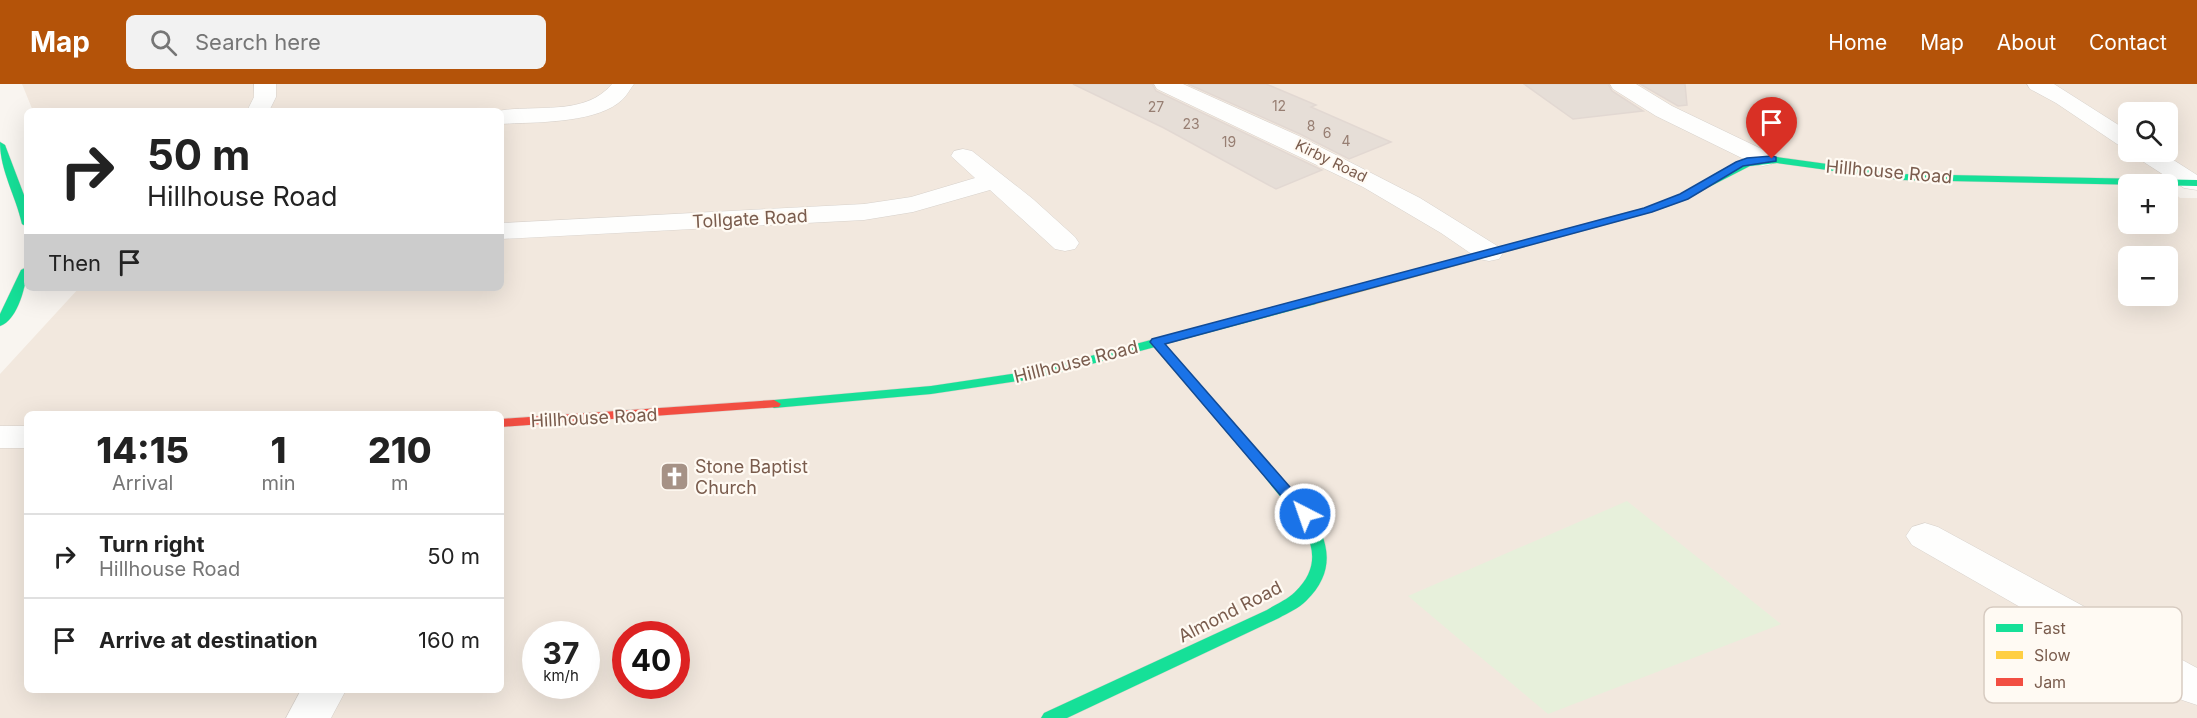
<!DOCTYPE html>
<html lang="en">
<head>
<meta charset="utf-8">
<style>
  :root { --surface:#fff; --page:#f2f2f2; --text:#222; --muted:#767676; --line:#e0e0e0; --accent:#b45309 }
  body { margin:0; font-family:Inter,sans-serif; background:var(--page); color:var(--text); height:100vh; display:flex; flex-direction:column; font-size:22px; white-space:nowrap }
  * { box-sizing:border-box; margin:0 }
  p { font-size:20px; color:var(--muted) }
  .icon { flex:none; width:33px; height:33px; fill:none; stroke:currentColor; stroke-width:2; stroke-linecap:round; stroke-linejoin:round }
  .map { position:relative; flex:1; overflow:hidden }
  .drawer { position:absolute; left:24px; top:327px; width:480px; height:282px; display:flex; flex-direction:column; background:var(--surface); border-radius:9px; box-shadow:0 6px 24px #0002 }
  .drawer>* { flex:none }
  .banner { position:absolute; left:24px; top:24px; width:480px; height:183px; border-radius:9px; box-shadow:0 6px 24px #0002; background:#fff; color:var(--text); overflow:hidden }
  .controls { position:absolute; left:2118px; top:18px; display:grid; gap:12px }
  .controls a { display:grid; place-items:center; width:60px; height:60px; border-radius:9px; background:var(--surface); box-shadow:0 6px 24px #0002; font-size:30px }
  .speed { position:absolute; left:522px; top:537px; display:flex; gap:12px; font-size:30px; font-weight:700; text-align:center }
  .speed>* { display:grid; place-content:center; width:78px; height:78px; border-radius:50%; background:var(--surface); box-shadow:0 6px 24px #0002; line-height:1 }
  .speed small { font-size:15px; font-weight:400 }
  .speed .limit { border:9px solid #d22; background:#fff; color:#111 }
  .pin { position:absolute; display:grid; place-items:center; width:51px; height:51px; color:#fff; margin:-62px -26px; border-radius:50% 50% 50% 0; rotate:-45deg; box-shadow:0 0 6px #0007 }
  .pin .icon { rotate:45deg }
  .me { position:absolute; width:66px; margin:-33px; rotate:319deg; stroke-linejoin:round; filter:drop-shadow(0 0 4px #0008) }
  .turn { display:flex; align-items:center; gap:21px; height:126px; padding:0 24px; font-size:27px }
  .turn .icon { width:78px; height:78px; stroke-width:2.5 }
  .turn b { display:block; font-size:42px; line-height:51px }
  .then { display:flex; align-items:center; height:57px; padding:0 24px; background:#0003; gap:12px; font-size:22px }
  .eta { display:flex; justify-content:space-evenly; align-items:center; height:102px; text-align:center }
  .eta b { font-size:36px; font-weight:800; line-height:42px }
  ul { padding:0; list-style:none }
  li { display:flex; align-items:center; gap:18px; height:84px; padding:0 24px; border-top:2px solid var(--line) }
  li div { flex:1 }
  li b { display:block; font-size:22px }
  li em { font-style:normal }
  header { display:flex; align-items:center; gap:36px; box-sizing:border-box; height:84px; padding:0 30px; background:var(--accent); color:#fff }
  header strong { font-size:28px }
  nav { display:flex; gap:33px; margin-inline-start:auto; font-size:21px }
  .search { width:420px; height:54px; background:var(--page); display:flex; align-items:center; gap:15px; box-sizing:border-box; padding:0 21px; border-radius:9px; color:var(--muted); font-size:22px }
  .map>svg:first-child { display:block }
  .residential { fill:#f2e8de; fill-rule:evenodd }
  .green { fill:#e7f0db }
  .building { fill:#e6ded7; stroke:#e2d8d2; stroke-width:1.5 }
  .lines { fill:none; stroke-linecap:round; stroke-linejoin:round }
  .street-casing { stroke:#d7d1cb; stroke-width:1 }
  .fast-casing { stroke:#d9d2cb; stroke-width:1 }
  .slow-casing { stroke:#d9d2cb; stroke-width:1 }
  .jam-casing { stroke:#d9d2cb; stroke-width:1 }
  .street { fill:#fefefd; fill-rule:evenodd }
  .fast { fill:#16e098; fill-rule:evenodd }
  .slow { fill:#ffcf43; fill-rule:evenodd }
  .jam { fill:#f24e42; fill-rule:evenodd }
  .route { fill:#1a73e8; stroke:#114b97; stroke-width:1.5 }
  .labels { text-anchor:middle; stroke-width:4.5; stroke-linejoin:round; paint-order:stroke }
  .far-number-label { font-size:14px; fill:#977e72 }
  .far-street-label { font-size:15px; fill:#7a5c4d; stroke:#fffaf3 }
  .street-label { font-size:18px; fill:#7a5c4d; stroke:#fffaf3 }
  .poi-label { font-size:18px; fill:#7a5c4d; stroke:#fffaf3; text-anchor:start }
  .key { fill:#fffaf3; stroke:#d7cbc1; stroke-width:1.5 }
  .key-label { font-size:16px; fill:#7a5c4d }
</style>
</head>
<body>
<header>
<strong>Map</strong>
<div class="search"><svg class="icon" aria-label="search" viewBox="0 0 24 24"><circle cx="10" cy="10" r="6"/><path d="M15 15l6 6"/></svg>Search here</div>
<nav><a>Home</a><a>Map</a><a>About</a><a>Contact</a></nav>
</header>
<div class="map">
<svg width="2197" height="634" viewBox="0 0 2197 634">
  <rect width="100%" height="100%" fill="#f9f5f0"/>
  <!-- residential -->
  <path class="residential" d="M 22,0 L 2197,0 L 2197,92 L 2153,90 L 2164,100 L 2128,100 L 2128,140 L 2168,140 L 2168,103 L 2180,114 L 2197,114 L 2197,634 L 0,634 L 0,290 L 79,204 L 501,204 L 501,27 L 33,27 ZM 2128,28 L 2168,28 L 2168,68 L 2128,68 ZM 2128,172 L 2168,172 L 2168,212 L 2128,212 ZM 27,330 L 501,330 L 501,606 L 27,606 ZM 536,550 L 586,550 L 586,602 L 536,602 ZM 626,550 L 676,550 L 676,602 L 626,602 Z"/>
  <!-- green -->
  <polygon class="green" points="1627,417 1781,540 1548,630 1408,512"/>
  <!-- building -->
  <g class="building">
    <polygon points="1073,0 1152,0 1156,7 1322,86 1276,105 1164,44"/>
    <polygon points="1188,0 1266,0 1316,21 1311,23 1391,58 1349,75 1300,50"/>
    <polygon points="1524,0 1608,0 1612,7 1643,27 1573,35"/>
    <polygon points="1640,0 1685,0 1687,21 1678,22"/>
  </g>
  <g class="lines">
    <defs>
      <g id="street">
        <polygon points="254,0 276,0 276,13 269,27 247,27 254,13"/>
        <path d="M 612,0 L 634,0 C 630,5 627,11 623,15 C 598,40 534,38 501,40 L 501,27 L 498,27 C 534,20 585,33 612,0 Z"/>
        <polygon points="1154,0 1183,0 1299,52 1420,114 1499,163 1503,169 1499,175 1489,177 1479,175 1441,149 1363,103 1157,5"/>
        <polygon points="1610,0 1636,0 1672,22 1772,70 1775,75 1772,80 1763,82 1754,80 1656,32 1613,5"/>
        <polygon points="2027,0 2054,0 2128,47 2128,64 2120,62 2056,19 2030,5"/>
        <polygon points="963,65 972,67 1033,115 1075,153 1079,159 1075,165 1065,167 1055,165 990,106 913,128 864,136 501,155 501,139 864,120 911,113 975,94 951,72 954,67"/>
        <polygon points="2133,68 2161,68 2197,91 2197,106 2184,104 2136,73"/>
        <rect x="0" y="342" width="27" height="22"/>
        <polygon points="1925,439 1938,443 2197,584 2197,621 2182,616 1912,461 1906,452 1912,443"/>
        <polygon points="301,606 346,606 331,634 286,634"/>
      </g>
      <g id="fast">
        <path d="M 0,58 L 5,61 L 27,119 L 27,143 L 22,140 C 16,112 0,87 0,58 Z"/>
        <path d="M 1777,73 L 1900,90 L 2197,96 L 2197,102 L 1900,96 L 1777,79 L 1750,82 L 1709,103 L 1701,103 L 1700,101 C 1720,82 1750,74 1777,73 Z"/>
        <path d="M 27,183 C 27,199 18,236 0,242 L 0,230 L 21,186 Z"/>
        <polygon points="1312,213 1318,217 1316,220 1039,294 931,310 774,324 767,320 774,316 931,302 1038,286"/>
        <path d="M 1269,384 L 1274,386 C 1308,423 1354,470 1306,517 C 1299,524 1288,529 1279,534 L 1067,634 L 1041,634 L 1044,629 L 1267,526 C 1276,520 1287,516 1295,508 C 1340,464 1285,424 1262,389 Z"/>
      </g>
      <g id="slow">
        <polygon points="1705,98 1709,99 1709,103 1688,115 1652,128 1316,220 1308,220 1306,217 1308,214 1644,124 1680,111"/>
        <polygon points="1156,254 1160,255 1274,386 1276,389 1274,392 1264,392 1152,261 1150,258 1152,255"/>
      </g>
      <polygon id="jam" points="774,316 781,320 779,323 501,343 501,335"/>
    </defs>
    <!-- street casing -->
    <use href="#street" class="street-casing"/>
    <!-- fast casing -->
    <use href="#fast" class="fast-casing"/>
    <!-- slow casing -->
    <use href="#slow" class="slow-casing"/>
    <!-- jam casing -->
    <use href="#jam" class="jam-casing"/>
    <!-- street -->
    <use href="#street" class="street"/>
    <!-- fast -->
    <use href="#fast" class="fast"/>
    <!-- slow -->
    <use href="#slow" class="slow"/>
    <!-- jam -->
    <use href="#jam" class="jam"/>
  </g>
  <!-- route -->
  <polygon class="route" points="1772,72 1776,73 1776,77 1743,82 1688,115 1652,128 1165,260 1310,426 1313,430 1310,434 1300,434 1150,258 1152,255 1644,124 1680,110 1736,78 1747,74"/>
  <!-- icons -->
  <defs>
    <symbol id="church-square" viewBox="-11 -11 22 22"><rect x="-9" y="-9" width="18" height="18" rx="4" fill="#a69286" stroke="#fffaf3"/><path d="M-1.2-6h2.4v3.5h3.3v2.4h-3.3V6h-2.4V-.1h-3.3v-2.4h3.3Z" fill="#fff"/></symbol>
  </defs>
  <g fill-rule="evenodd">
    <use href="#church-square" x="658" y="376" width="33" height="33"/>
  </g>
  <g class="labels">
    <!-- far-number labels -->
    <g class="far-number-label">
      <text x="1279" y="27">12</text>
      <text x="1156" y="28">27</text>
      <text x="1191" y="45">23</text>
      <text x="1311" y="47">8</text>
      <text x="1327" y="54">6</text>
      <text x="1346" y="62">4</text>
      <text x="1229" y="63">19</text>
    </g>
    <!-- far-street labels -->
    <g class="far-street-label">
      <text transform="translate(1331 77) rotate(26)" y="5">Kirby Road</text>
    </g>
    <!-- street labels -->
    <g class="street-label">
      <text transform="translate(1889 88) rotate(5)" y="6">Hillhouse Road</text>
      <text transform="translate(750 135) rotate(-3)" y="6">Tollgate Road</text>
      <text transform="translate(1076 278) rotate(-14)" y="6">Hillhouse Road</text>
      <text transform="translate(594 334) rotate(-3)" y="6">Hillhouse Road</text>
      <text transform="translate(1230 528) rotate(-27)" y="6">Almond Road</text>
    </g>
    <!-- poi labels -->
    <g class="poi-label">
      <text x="695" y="389">Stone Baptist<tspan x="695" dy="21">Church</tspan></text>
    </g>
  </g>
  <!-- legend -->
  <rect x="1984" y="523" width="198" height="96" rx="9" class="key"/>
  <rect x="1996" y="540" width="27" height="8" fill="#16e098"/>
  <rect x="1996" y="567" width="27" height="8" fill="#ffcf43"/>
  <rect x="1996" y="594" width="27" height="8" fill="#f24e42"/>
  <g class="key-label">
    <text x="2034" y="550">Fast</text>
    <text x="2034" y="577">Slow</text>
    <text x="2034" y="604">Jam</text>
  </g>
</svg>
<div class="controls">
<a><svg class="icon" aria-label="search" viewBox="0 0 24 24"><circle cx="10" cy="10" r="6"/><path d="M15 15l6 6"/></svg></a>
<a>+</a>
<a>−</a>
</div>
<div class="speed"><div>37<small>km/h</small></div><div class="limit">40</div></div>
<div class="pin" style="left:1772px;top:75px;background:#d93025"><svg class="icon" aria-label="arrive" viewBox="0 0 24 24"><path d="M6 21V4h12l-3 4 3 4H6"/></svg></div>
<svg class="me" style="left:1305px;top:430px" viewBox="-20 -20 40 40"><circle r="17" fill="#1a73e8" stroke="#fff" stroke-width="3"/><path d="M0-11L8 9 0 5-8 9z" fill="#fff"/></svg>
<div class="banner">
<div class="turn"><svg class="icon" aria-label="right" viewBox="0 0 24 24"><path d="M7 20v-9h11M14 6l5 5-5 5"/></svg><div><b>50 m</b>Hillhouse Road</div></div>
<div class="then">Then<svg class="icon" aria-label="arrive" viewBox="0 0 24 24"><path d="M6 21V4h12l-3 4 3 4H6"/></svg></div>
</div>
<section class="drawer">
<div class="eta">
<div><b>14:15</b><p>Arrival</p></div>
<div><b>1</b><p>min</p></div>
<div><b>210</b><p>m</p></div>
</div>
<ul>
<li><svg class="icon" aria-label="right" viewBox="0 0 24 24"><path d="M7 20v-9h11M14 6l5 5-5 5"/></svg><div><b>Turn right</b><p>Hillhouse Road</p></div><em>50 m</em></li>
<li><svg class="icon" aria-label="arrive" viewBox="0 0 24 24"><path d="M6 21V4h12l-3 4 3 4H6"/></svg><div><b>Arrive at destination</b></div><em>160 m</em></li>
</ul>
</section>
</div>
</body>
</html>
